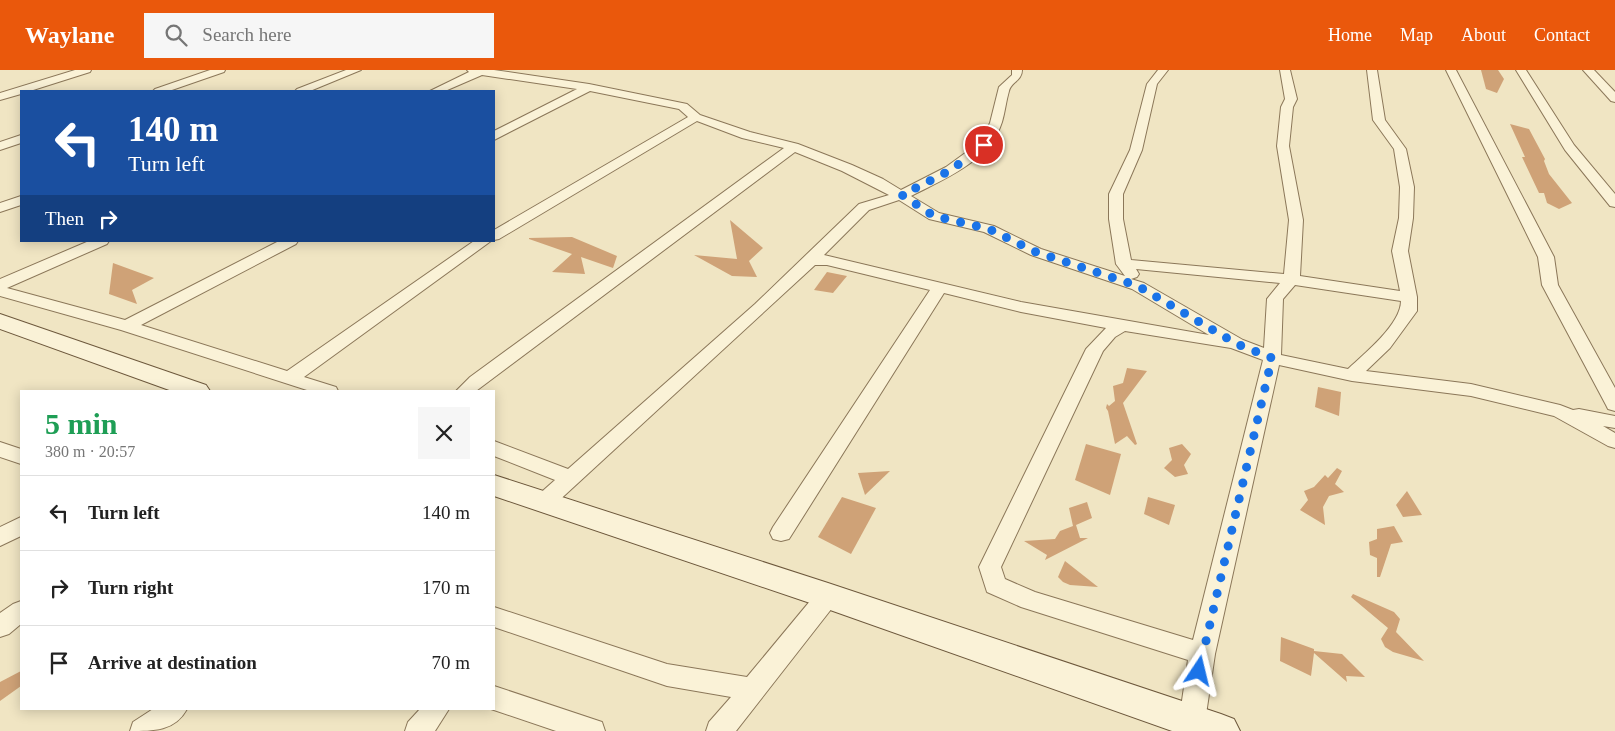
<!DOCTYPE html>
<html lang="en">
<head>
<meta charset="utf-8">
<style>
  :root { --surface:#fff; --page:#f6f6f6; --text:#222; --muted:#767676; --line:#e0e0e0; --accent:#ea580c }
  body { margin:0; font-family:"Times New Roman",serif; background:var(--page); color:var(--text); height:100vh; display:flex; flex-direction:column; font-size:19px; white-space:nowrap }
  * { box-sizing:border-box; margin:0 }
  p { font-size:16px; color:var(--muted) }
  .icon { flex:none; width:28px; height:28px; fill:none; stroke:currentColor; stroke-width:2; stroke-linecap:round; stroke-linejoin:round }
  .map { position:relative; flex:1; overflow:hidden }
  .details { position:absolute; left:20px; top:320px; width:475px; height:320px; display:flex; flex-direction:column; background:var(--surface); border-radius:0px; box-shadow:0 2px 12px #0003 }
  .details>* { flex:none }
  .guide { position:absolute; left:20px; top:20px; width:475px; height:152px; border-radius:0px; box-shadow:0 2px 12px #0003; background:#1a4fa0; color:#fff; overflow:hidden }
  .pin { position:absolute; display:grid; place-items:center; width:42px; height:42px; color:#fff; margin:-21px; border:2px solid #fff; border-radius:50%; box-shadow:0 1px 5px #0007 }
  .me { position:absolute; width:55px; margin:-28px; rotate:10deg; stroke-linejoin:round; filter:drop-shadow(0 0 4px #0008) }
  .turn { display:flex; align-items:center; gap:18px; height:105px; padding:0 25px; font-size:22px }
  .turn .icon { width:65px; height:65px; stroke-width:2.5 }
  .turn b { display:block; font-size:35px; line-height:42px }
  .then { display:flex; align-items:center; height:48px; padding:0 25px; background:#0003; gap:10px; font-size:19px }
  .round { display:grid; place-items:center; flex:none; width:52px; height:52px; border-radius:0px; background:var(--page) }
  .headline { display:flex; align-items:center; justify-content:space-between; height:85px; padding:0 25px }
  h1 { font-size:30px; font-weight:700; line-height:38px; color:#1e9e55 }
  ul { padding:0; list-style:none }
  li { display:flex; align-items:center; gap:15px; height:75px; padding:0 25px; border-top:1px solid var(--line) }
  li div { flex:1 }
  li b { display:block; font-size:19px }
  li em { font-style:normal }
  header { display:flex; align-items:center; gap:30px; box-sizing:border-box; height:70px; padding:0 25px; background:var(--accent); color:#fff }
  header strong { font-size:24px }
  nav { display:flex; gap:28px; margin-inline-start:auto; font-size:18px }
  .search { width:350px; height:45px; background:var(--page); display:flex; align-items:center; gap:12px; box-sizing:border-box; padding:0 18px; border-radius:0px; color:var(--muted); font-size:19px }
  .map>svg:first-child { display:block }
  .building { fill:#cfa277 }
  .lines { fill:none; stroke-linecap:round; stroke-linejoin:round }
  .street-casing { stroke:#8b7759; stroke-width:2 }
  .secondary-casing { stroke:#6d583c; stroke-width:2 }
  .street { fill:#faf2d7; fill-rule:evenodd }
  .secondary { fill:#faf2d7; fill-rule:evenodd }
  .route { stroke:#1a73e8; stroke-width:9; stroke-dasharray:0 16.2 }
</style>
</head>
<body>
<header>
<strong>Waylane</strong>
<div class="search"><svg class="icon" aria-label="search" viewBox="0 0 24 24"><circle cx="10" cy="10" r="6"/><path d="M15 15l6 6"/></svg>Search here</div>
<nav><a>Home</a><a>Map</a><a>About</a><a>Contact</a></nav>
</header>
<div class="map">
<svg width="1615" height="661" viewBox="0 0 1615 661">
  <rect width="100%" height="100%" fill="#f0e5c3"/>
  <!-- building -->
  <g class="building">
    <polygon points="1481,0 1498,0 1504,9 1497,23 1486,19"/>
    <polygon points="1510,54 1529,59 1545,89 1544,91 1549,104 1572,133 1559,139 1547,133 1544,123 1539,123 1522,87 1525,87"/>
    <polygon points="730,150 763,178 749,191 757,207 732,206 694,185 737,189"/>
    <polygon points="572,167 617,186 613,198 581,187 585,204 552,202 572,184 529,169 529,168"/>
    <polygon points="113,193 154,208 132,220 137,234 109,224"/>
    <polygon points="827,202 847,206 833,223 814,220"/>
    <polygon points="1127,298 1147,301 1123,333 1137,374 1135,375 1127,366 1115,374 1108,341 1106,338 1107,334 1109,336 1115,331 1113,316 1123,313"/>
    <polygon points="1318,317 1341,322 1339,346 1315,337"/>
    <polygon points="1086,374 1121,384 1110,425 1075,410"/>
    <polygon points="1182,374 1191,384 1184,395 1188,404 1175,407 1164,398 1172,390 1169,378"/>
    <polygon points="1337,398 1342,401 1335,414 1344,422 1329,426 1323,437 1325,455 1300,440 1308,430 1304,421 1314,417 1325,405 1328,408"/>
    <polygon points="890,401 865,425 858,403"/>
    <polygon points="1407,421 1422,445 1403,447 1396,435"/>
    <polygon points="842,427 876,438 851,484 818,467"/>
    <polygon points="1148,427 1175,435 1169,455 1144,444"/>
    <polygon points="1087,432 1092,448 1076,455 1080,468 1088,468 1045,490 1047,485 1024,471 1055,469 1060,461 1073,456 1069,438"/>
    <polygon points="1394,456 1403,472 1391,474 1380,507 1377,507 1377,488 1370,485 1369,472 1377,469 1377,459"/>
    <polygon points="1065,491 1098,517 1070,515 1063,512 1058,507"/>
    <polygon points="1353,524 1394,542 1400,549 1396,562 1424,591 1393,582 1385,577 1381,569 1388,558 1351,527"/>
    <polygon points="1281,567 1314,579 1314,581 1342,584 1365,607 1346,606 1347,612 1314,583 1311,606 1280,591"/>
    <polygon points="21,601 21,616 0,631 0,612"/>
  </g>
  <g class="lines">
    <defs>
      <g id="street">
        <polygon points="75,0 91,0 90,2 30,21 21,21 21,24 0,30 0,23"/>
        <polygon points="210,0 225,0 224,2 169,21 153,21 155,19"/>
        <polygon points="346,0 361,0 310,21 295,21 297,19"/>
        <path d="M 467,0 L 494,0 L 589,14 L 687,34 L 700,45 L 750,62 L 798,74 L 852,95 L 883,109 L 901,120 L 946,97 L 979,73 L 990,53 L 999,17 L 1012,5 L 1012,0 L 1022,0 C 1022,11 1011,12 1009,21 C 1006,31 1005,42 1002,52 C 990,91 944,109 911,126 L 939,143 L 994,156 L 1041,179 L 1125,206 L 1116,194 L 1109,149 L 1109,124 L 1130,80 L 1147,14 L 1158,0 L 1168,0 L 1157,14 L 1142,80 L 1123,124 L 1123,149 L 1131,190 L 1284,204 L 1289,150 L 1277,76 L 1281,37 L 1285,29 L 1280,0 L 1290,0 L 1297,29 L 1293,37 L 1289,76 L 1303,150 L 1300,206 L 1400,221 L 1392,181 L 1399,148 L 1400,117 L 1394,79 L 1373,50 L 1367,0 L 1377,0 L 1385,50 L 1406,79 L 1414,117 L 1413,148 L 1408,181 L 1417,227 L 1417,241 L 1390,278 L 1366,301 L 1471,314 L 1560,335 L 1573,340 L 1579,339 L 1615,346 L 1615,358 L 1603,356 L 1615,363 L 1615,378 L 1608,376 L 1554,346 L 1471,326 L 1352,311 L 1279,295 L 1215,584 L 1205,651 L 1201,660 L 1183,660 L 1179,651 L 1188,590 L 1021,537 L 987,522 L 979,497 L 1086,279 L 1106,258 L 1021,242 L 944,223 L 789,469 L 781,471 L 773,469 L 770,463 L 773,457 L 930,220 L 827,195 L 815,195 L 553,436 L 545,439 L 537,436 L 534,431 L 537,426 L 555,410 L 494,386 L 494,371 L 568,399 L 755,234 L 859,134 L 889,125 L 842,101 L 795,82 L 476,321 L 456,321 L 470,307 L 784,78 L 742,68 L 697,51 L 499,169 L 494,170 L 494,160 L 688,47 L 679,39 L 590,21 L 494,70 L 494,61 L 577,19 L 482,5 L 445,21 L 430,21 L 469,2 ZM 899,130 L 929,149 L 984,162 L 1031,185 L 1132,219 L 1209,265 L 1021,232 L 824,185 L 869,140 ZM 1136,199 L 1280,213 L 1267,229 L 1264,278 L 1243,270 L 1144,213 L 1131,209 L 1137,207 L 1139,204 ZM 1295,215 L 1401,231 C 1401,254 1365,283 1348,299 L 1281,285 L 1283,229 ZM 1125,261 L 1231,278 L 1263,290 L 1193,570 L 1035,522 L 1005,509 L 1001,497 L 1103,281 L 1115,267 Z"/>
        <polygon points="1446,0 1456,0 1554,187 1558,215 1615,318 1615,341 1608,339 1606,335 1542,215 1538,187"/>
        <polygon points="1516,0 1526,0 1574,75 1615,124 1615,137 1610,136 1565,80"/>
        <polygon points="1583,0 1594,0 1615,22 1615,32 1611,31"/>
        <polygon points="21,65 21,73 0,80 0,72"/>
        <polygon points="21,126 21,135 0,142 0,133"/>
        <polygon points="89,171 109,171 107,174 7,218 125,250 279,171 298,171 296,174 141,255 287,301 474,171 491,171 304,307 336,317 338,321 310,321 121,260 0,226 0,209"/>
        <polygon points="0,372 21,379 21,394 0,387"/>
        <polygon points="21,447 21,466 0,476 0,457"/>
        <polygon points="828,516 836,519 840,526 836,533 736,661 706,661 709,652 731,627 667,616 494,557 494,537 667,594 747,607 820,519"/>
        <polygon points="21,531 21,554 9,564 0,567 0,543 13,534"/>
        <polygon points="494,616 602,652 605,661 556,661 491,639 494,639"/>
        <path d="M 153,639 L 187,639 C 175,661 154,661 130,661 L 133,652 Z"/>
        <polygon points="420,639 449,639 435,661 405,661 408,652"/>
      </g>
      <g id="secondary">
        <polygon points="0,244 206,315 210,321 172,321 0,259"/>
        <polygon points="494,405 828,513 1221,644 1234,649 1240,661 1172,661 816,535 494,426"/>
      </g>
    </defs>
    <!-- street casing -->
    <use href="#street" class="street-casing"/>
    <!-- secondary casing -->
    <use href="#secondary" class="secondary-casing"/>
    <!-- street -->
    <use href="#street" class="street"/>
    <!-- secondary -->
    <use href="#secondary" class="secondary"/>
  </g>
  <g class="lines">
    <!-- route -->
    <polyline class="route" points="984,75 951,100 902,125 934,146 989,159 1036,182 1138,216 1237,274 1272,288 1199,601"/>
  </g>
</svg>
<div class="pin" style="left:984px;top:75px;background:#d93025"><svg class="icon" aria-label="arrive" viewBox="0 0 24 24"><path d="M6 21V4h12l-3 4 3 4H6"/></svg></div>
<svg class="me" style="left:1199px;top:601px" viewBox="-20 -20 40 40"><path d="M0-17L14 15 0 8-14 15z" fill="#1a73e8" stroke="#fff" stroke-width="4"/></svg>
<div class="guide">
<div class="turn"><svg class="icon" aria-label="left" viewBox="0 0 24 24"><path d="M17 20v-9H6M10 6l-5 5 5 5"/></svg><div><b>140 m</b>Turn left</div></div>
<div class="then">Then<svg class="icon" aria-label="right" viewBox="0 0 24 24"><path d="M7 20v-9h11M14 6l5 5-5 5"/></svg></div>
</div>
<section class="details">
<div class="headline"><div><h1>5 min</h1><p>380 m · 20:57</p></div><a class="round"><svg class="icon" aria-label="close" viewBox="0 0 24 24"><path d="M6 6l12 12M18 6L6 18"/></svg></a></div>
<ul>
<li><svg class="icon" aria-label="left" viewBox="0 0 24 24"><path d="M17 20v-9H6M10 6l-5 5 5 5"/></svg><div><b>Turn left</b></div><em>140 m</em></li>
<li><svg class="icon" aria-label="right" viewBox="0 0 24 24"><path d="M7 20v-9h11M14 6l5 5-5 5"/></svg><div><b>Turn right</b></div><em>170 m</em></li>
<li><svg class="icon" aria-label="arrive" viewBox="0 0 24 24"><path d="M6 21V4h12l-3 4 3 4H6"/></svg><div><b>Arrive at destination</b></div><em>70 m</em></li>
</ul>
</section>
</div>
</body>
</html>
